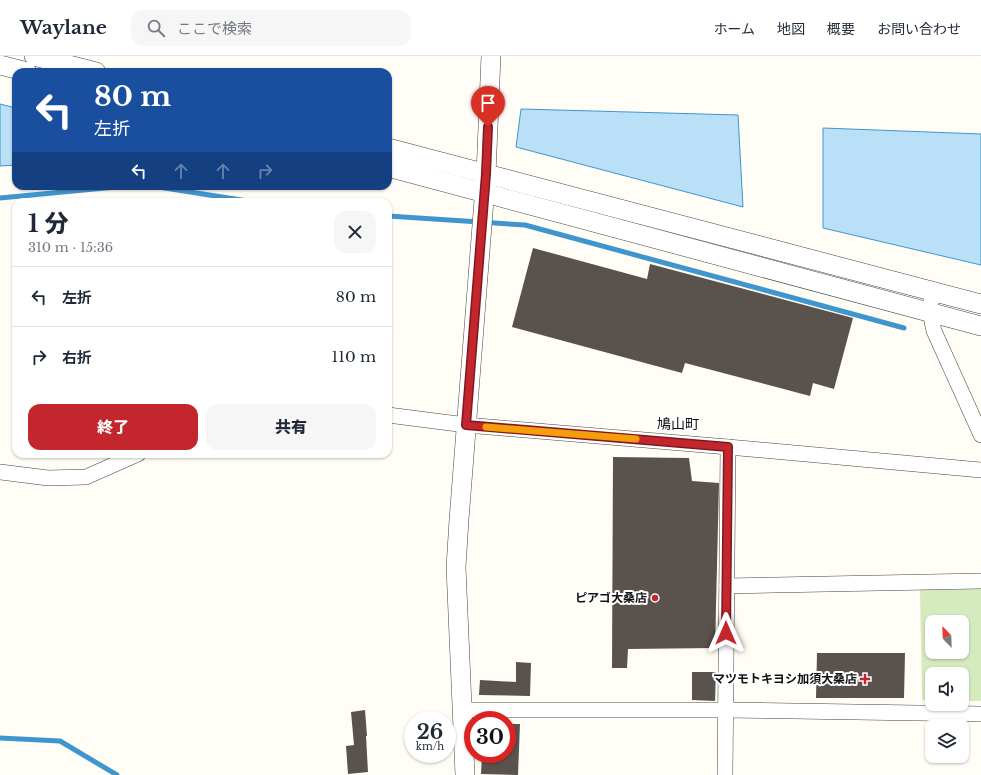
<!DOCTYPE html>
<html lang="ja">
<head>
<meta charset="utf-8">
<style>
  :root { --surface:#fff; --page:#f6f6f7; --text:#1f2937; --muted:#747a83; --line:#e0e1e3; --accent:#c4262e }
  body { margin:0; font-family:"Libre Baskerville","Noto Sans JP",serif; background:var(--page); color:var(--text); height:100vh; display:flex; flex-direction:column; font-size:15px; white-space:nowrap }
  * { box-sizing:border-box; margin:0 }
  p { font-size:13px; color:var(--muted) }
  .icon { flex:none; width:22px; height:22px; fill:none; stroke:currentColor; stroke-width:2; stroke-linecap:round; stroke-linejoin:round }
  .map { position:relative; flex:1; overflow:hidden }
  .drawer { position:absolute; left:12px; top:142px; width:380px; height:260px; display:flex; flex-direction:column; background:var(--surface); border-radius:12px; box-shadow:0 1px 3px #0004 }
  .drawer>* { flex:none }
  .guide { position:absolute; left:12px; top:12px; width:380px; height:122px; border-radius:12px; box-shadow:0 1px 3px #0004; background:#1a4fa0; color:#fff; overflow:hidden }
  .needle { width:26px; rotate:337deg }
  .buttons { position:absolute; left:925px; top:559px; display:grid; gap:8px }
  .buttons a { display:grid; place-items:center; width:44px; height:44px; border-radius:8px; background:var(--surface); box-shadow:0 1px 3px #0004; font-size:20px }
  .speed { position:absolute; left:404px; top:655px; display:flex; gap:8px; font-size:20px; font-weight:700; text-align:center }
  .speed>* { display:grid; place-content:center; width:52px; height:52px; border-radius:50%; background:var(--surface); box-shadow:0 1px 3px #0004; line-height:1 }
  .speed small { font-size:10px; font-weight:400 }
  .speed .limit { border:6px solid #d22; background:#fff; color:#111 }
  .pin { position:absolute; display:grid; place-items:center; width:34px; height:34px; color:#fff; margin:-41px -17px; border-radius:50% 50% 50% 0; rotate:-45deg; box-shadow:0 0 4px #0007 }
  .pin .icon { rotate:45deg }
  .me { position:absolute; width:44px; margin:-22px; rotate:0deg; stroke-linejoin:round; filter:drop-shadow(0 0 3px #0008) }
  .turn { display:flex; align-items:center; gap:14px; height:84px; padding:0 16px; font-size:18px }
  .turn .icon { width:52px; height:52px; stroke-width:2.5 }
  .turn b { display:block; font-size:28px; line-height:34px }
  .lanes { display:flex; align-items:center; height:38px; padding:0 16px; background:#0003; justify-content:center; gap:20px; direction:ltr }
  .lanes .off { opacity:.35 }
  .round { display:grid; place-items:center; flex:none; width:42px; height:42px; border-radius:12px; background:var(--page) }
  .head { display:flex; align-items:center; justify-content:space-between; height:68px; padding:0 16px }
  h1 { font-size:24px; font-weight:800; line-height:30px }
  .primary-button { display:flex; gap:8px; margin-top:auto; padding:8px 16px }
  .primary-button a { flex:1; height:46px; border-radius:12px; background:var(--accent); color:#fff; font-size:16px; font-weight:800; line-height:46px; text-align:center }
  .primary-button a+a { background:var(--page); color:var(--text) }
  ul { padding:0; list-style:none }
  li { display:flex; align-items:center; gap:12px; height:60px; padding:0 16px; border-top:1px solid var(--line) }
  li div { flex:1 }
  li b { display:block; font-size:15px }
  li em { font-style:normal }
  header { display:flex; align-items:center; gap:24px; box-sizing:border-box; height:56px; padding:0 20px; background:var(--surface); border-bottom:1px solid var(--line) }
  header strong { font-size:19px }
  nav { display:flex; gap:22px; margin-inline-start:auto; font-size:14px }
  .search { width:280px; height:36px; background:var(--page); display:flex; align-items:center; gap:10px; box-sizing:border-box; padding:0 14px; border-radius:12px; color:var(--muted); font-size:15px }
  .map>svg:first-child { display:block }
  .green { fill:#d5ebbd; fill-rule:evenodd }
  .water { fill:#b9e0f7; stroke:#3f96cf }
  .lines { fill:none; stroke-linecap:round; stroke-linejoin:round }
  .stream { stroke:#3f96cf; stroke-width:5 }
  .building { fill:#5a524d }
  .minor-casing { stroke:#444; stroke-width:16 }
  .tertiary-casing { stroke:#444; stroke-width:20 }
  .minor { stroke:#fff; stroke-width:15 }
  .tertiary { stroke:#fff; stroke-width:19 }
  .route-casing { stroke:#7f191e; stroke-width:10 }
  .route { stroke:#c4262e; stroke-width:7 }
  .slow { stroke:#f59e0b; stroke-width:7 }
  .poi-dot { fill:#c4262e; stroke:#fff; stroke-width:1.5 }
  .labels { text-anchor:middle; stroke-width:4; stroke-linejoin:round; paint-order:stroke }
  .poi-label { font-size:12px; font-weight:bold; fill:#111; stroke:#fff; text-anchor:end }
  .quarter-label { font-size:14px; fill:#111; stroke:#fff }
</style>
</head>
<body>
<header>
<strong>Waylane</strong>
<div class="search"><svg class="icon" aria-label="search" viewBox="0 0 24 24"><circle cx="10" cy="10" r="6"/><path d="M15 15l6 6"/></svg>ここで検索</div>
<nav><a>ホーム</a><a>地図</a><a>概要</a><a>お問い合わせ</a></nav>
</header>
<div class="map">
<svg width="981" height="719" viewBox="0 0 981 719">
  <rect width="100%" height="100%" fill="#fffdf5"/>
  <!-- green -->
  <path class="green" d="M 981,533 L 981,645 L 962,645 L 962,618 L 932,618 L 932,644 L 922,644 L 920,534 ZM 932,566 L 962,566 L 962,596 L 932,596 Z"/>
  <!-- water -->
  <g class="water">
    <polygon points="0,48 16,52 16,109 0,110"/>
    <polygon points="521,53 738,59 743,151 516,91"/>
    <polygon points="823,72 981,78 981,209 823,172"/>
  </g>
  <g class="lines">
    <!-- stream -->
    <g class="stream">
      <polyline points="152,130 254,146"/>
      <polyline points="0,142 126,130"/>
      <polyline points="388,160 525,169 904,272"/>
      <polyline points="0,682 60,685 117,719"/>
    </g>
  </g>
  <!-- building -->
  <g class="building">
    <polygon points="533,192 647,223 650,208 853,262 834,333 813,327 810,340 685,307 682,317 512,271"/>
    <polygon points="613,401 689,402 692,425 719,427 715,592 628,593 627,612 612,612"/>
    <polygon points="817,597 905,597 904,642 816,642"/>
    <polygon points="516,606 531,607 530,640 479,639 480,624 516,626"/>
    <polygon points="692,616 716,616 715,645 692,644"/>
    <polygon points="365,654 367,680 366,680 368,716 348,718 346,690 354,689 351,656"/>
    <polygon points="507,668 520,668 518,719 481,718 482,698 507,698"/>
  </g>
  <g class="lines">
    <defs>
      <g id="minor">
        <polyline points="932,236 930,256 934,275 981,379"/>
        <polyline points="388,359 466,369 728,391 981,414"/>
        <polyline points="0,416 48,422 86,421 138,398"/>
        <polyline points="727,530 981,525"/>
        <polyline points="461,654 726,654 981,658"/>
        <polyline points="725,719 728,391"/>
      </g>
      <g id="tertiary">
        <polyline points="34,0 96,16"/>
        <polyline points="0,9 27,16"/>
        <polyline points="388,92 981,248"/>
        <polyline points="388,111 981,270"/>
        <polyline points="465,719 456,511 459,464 486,118 491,0"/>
      </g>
    </defs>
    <!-- minor casing -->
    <use href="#minor" class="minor-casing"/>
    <!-- tertiary casing -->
    <use href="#tertiary" class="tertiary-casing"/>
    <!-- minor -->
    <use href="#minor" class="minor"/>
    <!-- tertiary -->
    <use href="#tertiary" class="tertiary"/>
  </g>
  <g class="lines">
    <defs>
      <polyline id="route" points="488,71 486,118 466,369 728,391 726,577"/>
    </defs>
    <!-- route casing -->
    <use href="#route" class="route-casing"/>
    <!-- route -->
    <use href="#route" class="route"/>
    <!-- slow -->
    <polyline class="slow" points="486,371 636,383"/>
  </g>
  <!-- markers -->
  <g class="poi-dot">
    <circle cx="655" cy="542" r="4"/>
    <path d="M863 617h4v4h4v4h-4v4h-4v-4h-4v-4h4z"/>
  </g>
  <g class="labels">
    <!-- poi labels -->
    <g class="poi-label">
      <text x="647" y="546">ピアゴ大桑店</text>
      <text x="857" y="627">マツモトキヨシ加須大桑店</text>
    </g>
    <!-- quarter labels -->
    <g class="quarter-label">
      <text x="678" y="373">鳩山町</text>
    </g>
  </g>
</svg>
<div class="buttons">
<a><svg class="needle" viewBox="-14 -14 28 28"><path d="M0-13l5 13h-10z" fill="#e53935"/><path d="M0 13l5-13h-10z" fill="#747a83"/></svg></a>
<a><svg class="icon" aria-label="sound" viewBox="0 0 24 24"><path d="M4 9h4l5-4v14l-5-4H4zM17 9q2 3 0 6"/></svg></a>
<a><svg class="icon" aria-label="layers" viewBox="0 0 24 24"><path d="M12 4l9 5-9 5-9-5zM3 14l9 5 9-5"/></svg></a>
</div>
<div class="speed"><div>26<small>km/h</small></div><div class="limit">30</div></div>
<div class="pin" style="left:488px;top:71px;background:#d93025"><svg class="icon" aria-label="arrive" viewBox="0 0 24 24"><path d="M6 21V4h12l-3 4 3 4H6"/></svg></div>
<svg class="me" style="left:726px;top:577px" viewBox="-20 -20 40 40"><path d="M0-17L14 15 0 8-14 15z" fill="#c4262e" stroke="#fff" stroke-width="4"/></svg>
<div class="guide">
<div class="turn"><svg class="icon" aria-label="left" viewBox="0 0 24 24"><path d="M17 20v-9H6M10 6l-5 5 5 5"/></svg><div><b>80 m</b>左折</div></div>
<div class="lanes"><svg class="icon" aria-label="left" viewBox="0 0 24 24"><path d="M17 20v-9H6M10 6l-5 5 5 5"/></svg><svg class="icon off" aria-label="ahead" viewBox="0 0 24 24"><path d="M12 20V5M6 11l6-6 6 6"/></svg><svg class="icon off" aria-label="ahead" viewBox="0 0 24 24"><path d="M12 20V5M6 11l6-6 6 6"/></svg><svg class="icon off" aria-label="right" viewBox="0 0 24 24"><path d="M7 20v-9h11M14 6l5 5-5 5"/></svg></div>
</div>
<section class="drawer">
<div class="head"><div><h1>1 分</h1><p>310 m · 15:36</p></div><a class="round"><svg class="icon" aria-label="close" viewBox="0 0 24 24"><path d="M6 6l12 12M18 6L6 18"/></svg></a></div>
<ul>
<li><svg class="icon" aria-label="left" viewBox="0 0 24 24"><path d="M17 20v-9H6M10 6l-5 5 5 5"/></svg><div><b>左折</b></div><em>80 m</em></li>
<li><svg class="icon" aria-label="right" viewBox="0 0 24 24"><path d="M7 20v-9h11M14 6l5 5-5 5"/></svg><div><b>右折</b></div><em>110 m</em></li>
</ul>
<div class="primary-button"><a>終了</a><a>共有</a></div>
</section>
</div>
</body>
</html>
